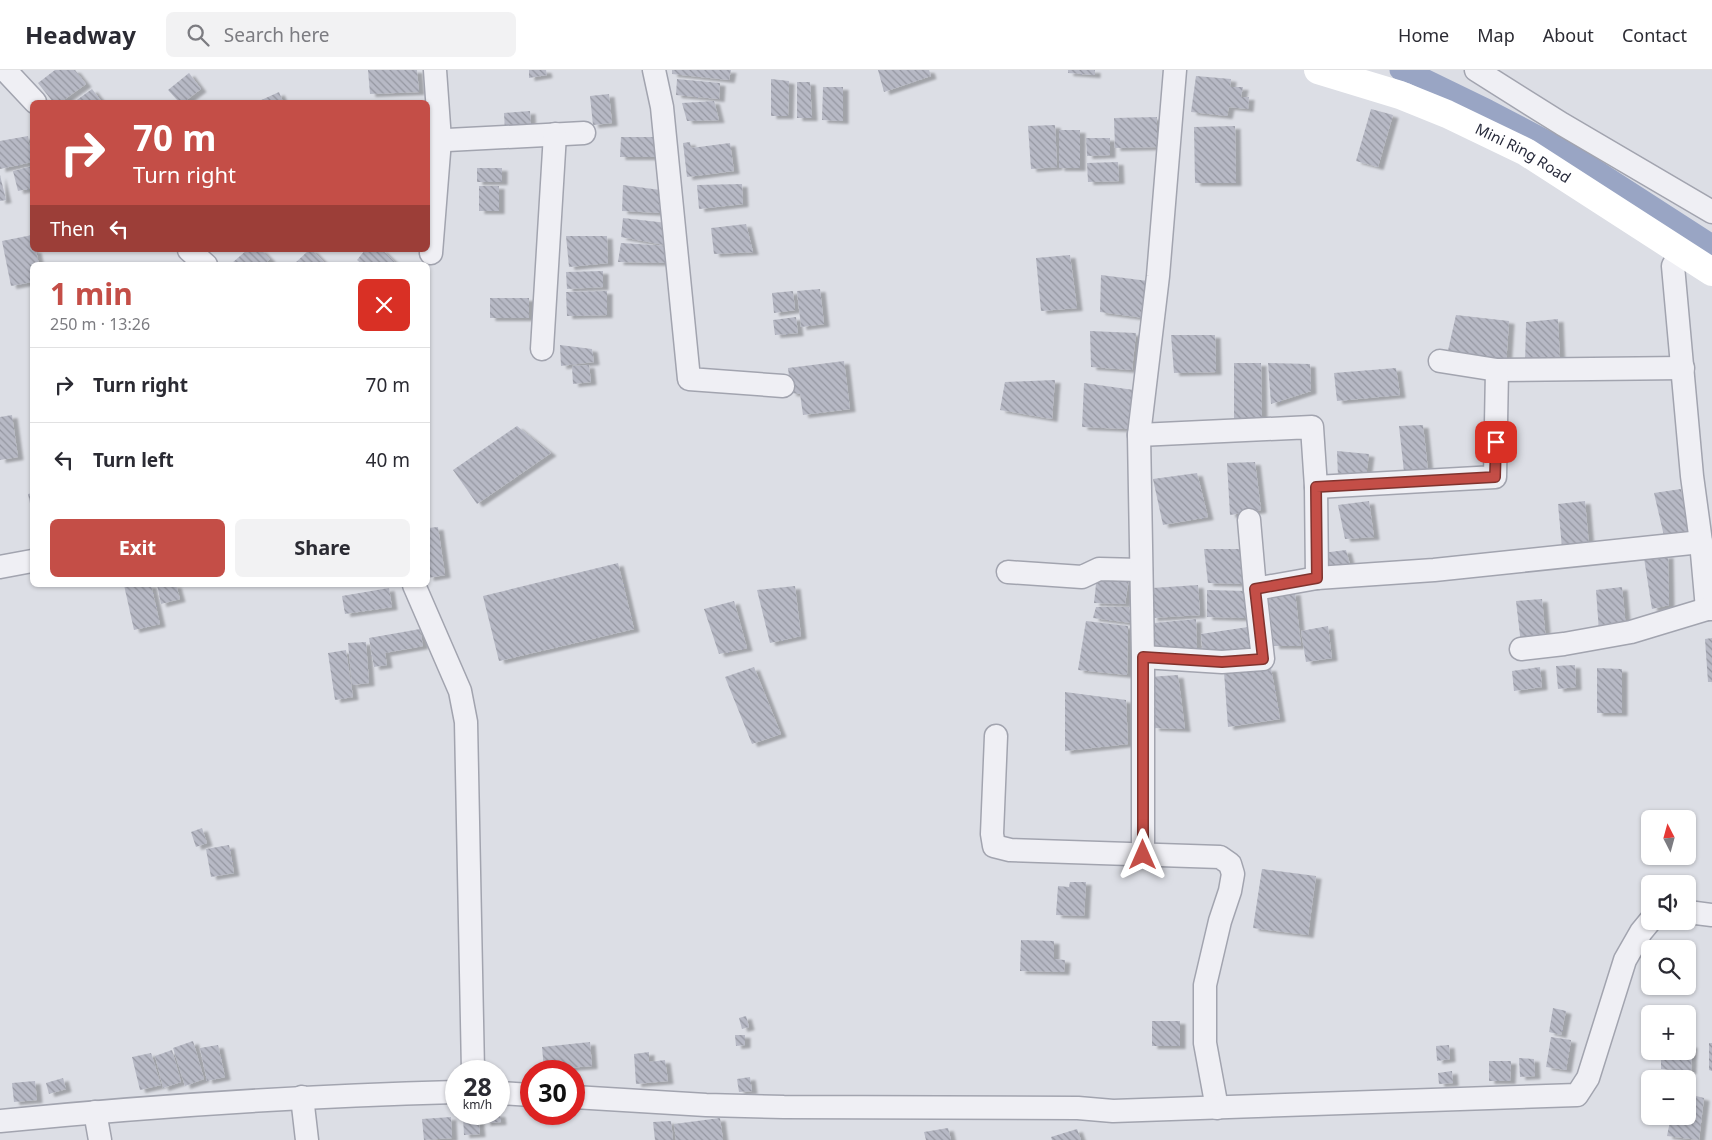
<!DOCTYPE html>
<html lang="en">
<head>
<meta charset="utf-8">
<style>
  :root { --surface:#fff; --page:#f2f2f3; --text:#2b2b33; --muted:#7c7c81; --line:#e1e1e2; --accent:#c44e47 }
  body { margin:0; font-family:"Noto Sans",sans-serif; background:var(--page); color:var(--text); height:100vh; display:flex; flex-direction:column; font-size:19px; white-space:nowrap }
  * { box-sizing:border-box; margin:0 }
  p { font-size:16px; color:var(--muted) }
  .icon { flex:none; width:28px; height:28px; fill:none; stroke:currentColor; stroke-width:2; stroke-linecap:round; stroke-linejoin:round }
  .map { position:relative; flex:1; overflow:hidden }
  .panel { position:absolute; left:30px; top:192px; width:400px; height:325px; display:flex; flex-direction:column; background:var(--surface); border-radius:8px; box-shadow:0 1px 4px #0004 }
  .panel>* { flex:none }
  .top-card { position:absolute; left:30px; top:30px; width:400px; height:152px; border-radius:8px; box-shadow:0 1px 4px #0004; background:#c44e47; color:#fff; overflow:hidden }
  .needle { width:32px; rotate:354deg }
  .controls { position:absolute; left:1641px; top:740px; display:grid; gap:10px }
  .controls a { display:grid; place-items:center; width:55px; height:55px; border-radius:8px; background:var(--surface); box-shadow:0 1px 4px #0004; font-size:25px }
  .speed { position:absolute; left:445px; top:990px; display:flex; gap:10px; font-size:25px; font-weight:700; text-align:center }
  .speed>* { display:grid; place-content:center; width:65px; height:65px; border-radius:50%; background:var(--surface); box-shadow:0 1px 4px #0004; line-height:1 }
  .speed small { font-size:12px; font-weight:400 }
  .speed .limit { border:8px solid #d22; background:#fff; color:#111 }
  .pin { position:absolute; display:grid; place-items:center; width:42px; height:42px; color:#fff; margin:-21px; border-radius:10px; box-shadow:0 2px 8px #0006 }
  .me { position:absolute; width:55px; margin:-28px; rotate:0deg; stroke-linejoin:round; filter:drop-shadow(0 0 4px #0008) }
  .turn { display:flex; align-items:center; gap:18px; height:105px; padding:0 20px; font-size:22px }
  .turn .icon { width:65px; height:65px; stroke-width:2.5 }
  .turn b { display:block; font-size:35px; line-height:42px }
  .then { display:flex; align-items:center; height:48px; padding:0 20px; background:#0003; gap:10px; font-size:19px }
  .round { display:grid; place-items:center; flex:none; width:52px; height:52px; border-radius:8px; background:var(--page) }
  .overview { display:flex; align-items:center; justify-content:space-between; height:85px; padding:0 20px }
  h1 { font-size:30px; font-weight:700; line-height:38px; color:var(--accent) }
  .action { display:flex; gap:10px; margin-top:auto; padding:10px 20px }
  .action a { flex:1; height:58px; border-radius:8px; background:var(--accent); color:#fff; font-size:20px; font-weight:700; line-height:58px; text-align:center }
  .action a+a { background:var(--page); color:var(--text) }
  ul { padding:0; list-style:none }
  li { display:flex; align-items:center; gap:15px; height:75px; padding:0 20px; border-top:1px solid var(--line) }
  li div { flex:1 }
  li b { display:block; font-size:19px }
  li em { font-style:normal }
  header { display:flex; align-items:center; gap:30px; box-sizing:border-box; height:70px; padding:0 25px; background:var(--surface); border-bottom:1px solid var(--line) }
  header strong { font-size:24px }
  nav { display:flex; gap:28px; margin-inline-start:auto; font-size:18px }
  .search { width:350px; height:45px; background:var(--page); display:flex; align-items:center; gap:12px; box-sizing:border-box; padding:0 18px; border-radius:8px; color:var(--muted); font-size:19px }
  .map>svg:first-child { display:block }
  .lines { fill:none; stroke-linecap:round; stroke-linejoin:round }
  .canal { stroke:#99a5c4; stroke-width:21 }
  .building { fill:url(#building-back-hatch); filter:url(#shadow) }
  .minor-casing { stroke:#a2a4af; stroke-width:25 }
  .minor { stroke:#efeff4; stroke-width:22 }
  .secondary { stroke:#fff; stroke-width:28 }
  .route-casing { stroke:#7f332e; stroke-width:12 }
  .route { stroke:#c44e47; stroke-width:9 }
  .labels { text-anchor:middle; stroke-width:5; stroke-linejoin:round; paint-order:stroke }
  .street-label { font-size:15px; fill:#272a3b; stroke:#ebedf3 }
</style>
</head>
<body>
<header>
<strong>Headway</strong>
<div class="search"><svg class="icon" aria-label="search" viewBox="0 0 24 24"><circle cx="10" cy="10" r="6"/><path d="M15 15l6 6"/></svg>Search here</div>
<nav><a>Home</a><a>Map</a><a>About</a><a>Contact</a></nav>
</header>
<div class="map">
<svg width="1712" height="1070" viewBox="0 0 1712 1070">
  <defs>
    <pattern id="building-back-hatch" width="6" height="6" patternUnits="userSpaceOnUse" patternTransform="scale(1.25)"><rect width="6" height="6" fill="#b7b9c5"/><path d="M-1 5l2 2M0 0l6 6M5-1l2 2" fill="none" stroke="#9597a1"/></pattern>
    <filter id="shadow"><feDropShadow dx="5.5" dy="3" stdDeviation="1" flood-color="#0004"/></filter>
  </defs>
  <rect width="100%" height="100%" fill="#dcdee5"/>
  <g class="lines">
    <!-- canal -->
    <polyline class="canal" points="1400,0 1414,4 1488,40 1568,82 1712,175"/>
  </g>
  <!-- building -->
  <g class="building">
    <polygon points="55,0 75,0 86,14 61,32 53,32 38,13"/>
    <polygon points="368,0 417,0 419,22 370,24"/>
    <polygon points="529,0 546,0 547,5 529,8"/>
    <polygon points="672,0 731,0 729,10 672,4"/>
    <polygon points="878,0 929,0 931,6 884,22"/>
    <polygon points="1068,0 1095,0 1095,5 1068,3"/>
    <polygon points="189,3 201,19 184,32 179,32 168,20"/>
    <polygon points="1196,6 1231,9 1230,17 1243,17 1241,27 1249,27 1248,39 1229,37 1227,46 1191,42"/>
    <polygon points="677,9 720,13 719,29 676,25"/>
    <polygon points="771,9 789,11 788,46 771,46"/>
    <polygon points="797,12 810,12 812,48 797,48"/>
    <polygon points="823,17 843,17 843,51 822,50"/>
    <polygon points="92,19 102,32 74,32"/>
    <polygon points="279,22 283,32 257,32"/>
    <polygon points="609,24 612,53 593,55 590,26"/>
    <polygon points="714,31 719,50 687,51 682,33"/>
    <polygon points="1371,39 1393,45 1378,97 1356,91"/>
    <polygon points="530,41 531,61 505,62 504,43"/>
    <polygon points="1157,47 1157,77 1115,78 1114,48"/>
    <polygon points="1055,55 1057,97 1031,99 1028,56"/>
    <polygon points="1235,56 1236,113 1195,113 1194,57"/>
    <rect x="1059" y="60" width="21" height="38"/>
    <polygon points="28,66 32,92 0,99 0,71"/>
    <polygon points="621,67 664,67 664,87 620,87"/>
    <polygon points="1086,68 1110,68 1110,85 1087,86"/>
    <polygon points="690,72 691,78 730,73 734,101 687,107 683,73"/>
    <polygon points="1118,92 1119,111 1088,112 1087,93"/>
    <polygon points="32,96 32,118 18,121 13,101"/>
    <rect x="477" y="98" width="25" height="14"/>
    <polygon points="0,105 6,130 0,131"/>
    <polygon points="742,114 743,134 699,139 697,115"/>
    <polygon points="623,115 660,120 661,143 622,141"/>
    <rect x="479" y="116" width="20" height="25"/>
    <polygon points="623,148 667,153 675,193 618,192 621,173 670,176 621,167"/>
    <polygon points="746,154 753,182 714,184 711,158"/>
    <polygon points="32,165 32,180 36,180 39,195 32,195 32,212 11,216 2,171"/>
    <polygon points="566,166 607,166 608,193 569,197"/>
    <polygon points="247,180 261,180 270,189 264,195 233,195 232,193"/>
    <polygon points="309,180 312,180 327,195 293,195"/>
    <polygon points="365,180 382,180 398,195 363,195 357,190"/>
    <polygon points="1070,185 1077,238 1041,241 1036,188"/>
    <polygon points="603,201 603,217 567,219 566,202"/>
    <polygon points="1101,205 1148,211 1144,248 1100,242"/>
    <polygon points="820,219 824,254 801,257 797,221"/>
    <polygon points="607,221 607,245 567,246 566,222"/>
    <polygon points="793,221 795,240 774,243 772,223"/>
    <rect x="490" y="228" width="39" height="20"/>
    <polygon points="1456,245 1509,251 1506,296 1447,285"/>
    <polygon points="796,247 798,263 775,265 773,250"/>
    <polygon points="1558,249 1560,293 1525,295 1526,252"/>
    <polygon points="1090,261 1136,263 1132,300 1091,297"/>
    <polygon points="1171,265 1215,265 1216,302 1174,303"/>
    <polygon points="560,275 592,279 594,292 561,296"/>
    <polygon points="844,291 850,339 803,345 800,324 791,323 788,298"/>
    <polygon points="1234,293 1261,293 1262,353 1234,354"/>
    <polygon points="1268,293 1310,294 1311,321 1271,334"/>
    <polygon points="589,295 591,312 573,314 572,296"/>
    <polygon points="1396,298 1400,325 1337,331 1334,303"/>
    <polygon points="1055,310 1052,349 1000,340 1005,312"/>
    <polygon points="1084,313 1134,320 1127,359 1082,357"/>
    <polygon points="12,345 18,387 0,390 0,347"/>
    <polygon points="1423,355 1428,400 1404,402 1399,356"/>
    <polygon points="517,356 551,383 477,434 453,400"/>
    <polygon points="1337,381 1369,384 1366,406 1338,407"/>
    <polygon points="1255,392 1261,440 1230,445 1227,393"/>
    <polygon points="1197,403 1208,447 1163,455 1153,409"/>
    <polygon points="1681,419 1688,462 1664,466 1654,423"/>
    <polygon points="32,423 32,443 28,424"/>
    <polygon points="1369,431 1374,467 1345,469 1338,435"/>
    <polygon points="1585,431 1589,475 1562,478 1558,434"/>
    <polygon points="438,457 445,505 428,508 428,458"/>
    <polygon points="1204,479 1250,479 1248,514 1208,513"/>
    <polygon points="1346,480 1351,498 1323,501 1322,483"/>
    <polygon points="1668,485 1669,535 1652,539 1644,488"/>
    <polygon points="618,493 634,559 499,591 483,526"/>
    <polygon points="1097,505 1129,509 1125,534 1094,533"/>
    <polygon points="124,515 151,515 160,554 134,560"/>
    <polygon points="157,515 176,515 180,529 161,534"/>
    <polygon points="1198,515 1200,545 1152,548 1152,518"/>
    <polygon points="795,516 801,566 770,573 757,520"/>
    <polygon points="1622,517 1626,559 1599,562 1596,520"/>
    <polygon points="389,518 392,537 345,544 342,526"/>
    <polygon points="1207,520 1247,521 1245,548 1207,547"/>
    <polygon points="1295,522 1301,576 1274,576 1268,525"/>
    <polygon points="1542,529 1546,571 1521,574 1516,531"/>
    <polygon points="734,531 747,578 719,584 704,539"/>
    <polygon points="1096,537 1129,537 1132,553 1093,548"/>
    <polygon points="1196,549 1197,582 1153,580 1154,553"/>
    <polygon points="1086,551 1128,556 1127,605 1078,600"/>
    <polygon points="1328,556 1332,588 1306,592 1301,561"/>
    <polygon points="1248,557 1254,584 1203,587 1201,564"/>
    <polygon points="420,559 423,576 385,583 387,595 374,597 369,568"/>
    <polygon points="1712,568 1712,612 1708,612 1705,569"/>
    <polygon points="366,572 369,613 352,615 348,573"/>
    <polygon points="346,580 353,627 335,630 328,583"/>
    <polygon points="1575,595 1576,617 1558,619 1556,596"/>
    <polygon points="754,597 781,664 752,674 725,607"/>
    <polygon points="1540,597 1542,617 1514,621 1512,601"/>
    <polygon points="1271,598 1280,649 1228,657 1224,602"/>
    <polygon points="1597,598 1622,599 1622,643 1597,643"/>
    <polygon points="1178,605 1185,659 1154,658 1149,607"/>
    <polygon points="1065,622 1126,630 1128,674 1065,681"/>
    <polygon points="202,758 207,773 196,777 191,762"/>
    <polygon points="229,775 234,803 211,807 206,779"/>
    <polygon points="1262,799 1316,806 1308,865 1253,858"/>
    <polygon points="1070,812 1086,812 1084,846 1056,845 1058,816 1069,817"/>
    <polygon points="1021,870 1054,871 1054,889 1065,890 1064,902 1020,901"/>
    <polygon points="1553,938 1566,941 1561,965 1549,962"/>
    <polygon points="746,946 749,957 742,959 739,948"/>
    <rect x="1152" y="951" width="28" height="25"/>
    <polygon points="735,965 745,965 745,975 736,976"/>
    <polygon points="1551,967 1571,970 1566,1000 1546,997"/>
    <polygon points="193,971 204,1009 185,1016 173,978"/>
    <polygon points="590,972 592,996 544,1000 542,977"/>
    <polygon points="1709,973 1712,973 1712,1001 1709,1000"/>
    <polygon points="218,975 225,1007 207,1011 200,978"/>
    <polygon points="1449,975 1450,989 1437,991 1436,976"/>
    <polygon points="1688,975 1692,975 1691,1001 1661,999 1661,981 1688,981"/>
    <polygon points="172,980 181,1012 163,1018 155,986"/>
    <polygon points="649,982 649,992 665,990 668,1011 636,1014 634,984"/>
    <polygon points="151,983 161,1015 140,1020 132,987"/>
    <polygon points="1519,988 1534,989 1535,1006 1520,1007"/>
    <polygon points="1489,991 1511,991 1510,1011 1489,1011"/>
    <polygon points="1452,1001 1453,1013 1439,1014 1438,1003"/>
    <polygon points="750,1007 752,1021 739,1022 737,1009"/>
    <polygon points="63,1008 66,1019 49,1024 46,1013"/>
    <polygon points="35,1011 37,1030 14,1032 12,1013"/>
    <polygon points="1688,1024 1704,1028 1699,1070 1667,1066 1671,1046 1688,1046"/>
    <polygon points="485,1044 500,1044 501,1052 485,1053"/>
    <polygon points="478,1045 480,1064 464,1065 463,1046"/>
    <polygon points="451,1047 452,1068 424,1070 422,1049"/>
    <polygon points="720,1048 723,1070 676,1070 674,1054"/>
    <polygon points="671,1051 673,1070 655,1070 653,1052"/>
    <polygon points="948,1058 951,1070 926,1070 924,1062"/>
    <polygon points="1077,1059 1081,1070 1052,1070 1051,1067"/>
  </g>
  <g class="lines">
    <defs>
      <g id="minor">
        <polyline points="5,0 35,32"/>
        <polyline points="654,0 662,37 689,309 783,316"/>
        <polyline points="1476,0 1562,54 1712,142"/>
        <polyline points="428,71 584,63"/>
        <polyline points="189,180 206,195"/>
        <polyline points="431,183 440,70 435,0"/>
        <polyline points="1680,183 1673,196 1692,406 1701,472 1707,539 1712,539"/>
        <polyline points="542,279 555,64"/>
        <polyline points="1440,291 1497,300 1683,298"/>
        <polyline points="1139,365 1312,357 1316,417 1317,508"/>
        <polyline points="1316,417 1495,407 1497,300"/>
        <polyline points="0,497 32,491"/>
        <polyline points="1008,502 1082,507 1099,499 1141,500"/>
        <polyline points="414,515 460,621 466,652 473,1001"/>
        <polyline points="1255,519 1317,508 1434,500 1701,472"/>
        <polyline points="1521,579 1564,574 1631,562 1707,539"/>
        <polyline points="1143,587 1222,592 1263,589 1255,519 1249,450"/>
        <polyline points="996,666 992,764 994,776 1010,780 1220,787 1230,794 1233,804 1230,821 1220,851 1205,915 1205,973 1217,1038"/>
        <polyline points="1143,785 1143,587 1139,365 1158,206 1175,0"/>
        <polyline points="1688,842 1712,845"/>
        <polyline points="499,1023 531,1025"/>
        <polyline points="302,1027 307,1070"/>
        <polyline points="574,1027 706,1035 784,1037 1078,1038 1113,1041 1577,1025 1588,1008 1625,890 1641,862 1650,851"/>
        <polyline points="95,1042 100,1070"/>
        <path d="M 0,1051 C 152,1036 304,1026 456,1022"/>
      </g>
    </defs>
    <!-- minor casing -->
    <use href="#minor" class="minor-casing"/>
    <!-- minor -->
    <use href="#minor" class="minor"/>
    <!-- secondary -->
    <path class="secondary" id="s1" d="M 1318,0 L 1400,25 L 1447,44 L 1526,82 L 1712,202"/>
  </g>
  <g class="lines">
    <defs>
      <polyline id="route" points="1143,785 1143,587 1222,592 1263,589 1255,519 1317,508 1316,417 1495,407 1496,372"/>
    </defs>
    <!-- route casing -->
    <use href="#route" class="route-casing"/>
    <!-- route -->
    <use href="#route" class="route"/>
  </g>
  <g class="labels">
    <!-- street labels -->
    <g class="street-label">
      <text dy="5" stroke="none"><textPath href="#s1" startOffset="222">Mini Ring Road</textPath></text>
    </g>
  </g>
</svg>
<div class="controls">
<a><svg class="needle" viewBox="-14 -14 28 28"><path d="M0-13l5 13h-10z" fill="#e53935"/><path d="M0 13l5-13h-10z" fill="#7c7c81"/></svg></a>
<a><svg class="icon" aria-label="sound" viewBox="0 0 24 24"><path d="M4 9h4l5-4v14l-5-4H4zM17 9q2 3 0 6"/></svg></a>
<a><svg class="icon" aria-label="search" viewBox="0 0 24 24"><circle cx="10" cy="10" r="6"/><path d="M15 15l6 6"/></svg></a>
<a>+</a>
<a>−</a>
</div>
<div class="speed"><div>28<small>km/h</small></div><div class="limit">30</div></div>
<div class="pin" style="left:1496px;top:372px;background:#d93025"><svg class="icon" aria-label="arrive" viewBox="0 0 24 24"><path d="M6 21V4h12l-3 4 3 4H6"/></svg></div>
<svg class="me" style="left:1143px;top:785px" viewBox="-20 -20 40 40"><path d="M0-17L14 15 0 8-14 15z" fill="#c44e47" stroke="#fff" stroke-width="4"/></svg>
<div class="top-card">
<div class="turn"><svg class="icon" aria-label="right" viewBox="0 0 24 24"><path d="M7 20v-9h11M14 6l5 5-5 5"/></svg><div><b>70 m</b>Turn right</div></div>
<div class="then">Then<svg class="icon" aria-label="left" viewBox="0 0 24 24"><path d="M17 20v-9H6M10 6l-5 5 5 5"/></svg></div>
</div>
<section class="panel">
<div class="overview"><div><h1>1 min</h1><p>250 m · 13:26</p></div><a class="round" style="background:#d93025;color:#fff"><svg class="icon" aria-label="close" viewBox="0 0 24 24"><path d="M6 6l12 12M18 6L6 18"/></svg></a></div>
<ul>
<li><svg class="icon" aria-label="right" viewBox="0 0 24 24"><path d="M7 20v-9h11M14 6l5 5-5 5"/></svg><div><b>Turn right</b></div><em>70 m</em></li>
<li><svg class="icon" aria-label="left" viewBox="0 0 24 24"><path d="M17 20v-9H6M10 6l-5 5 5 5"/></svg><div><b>Turn left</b></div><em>40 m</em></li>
</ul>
<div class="action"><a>Exit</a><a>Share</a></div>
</section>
</div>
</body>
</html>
